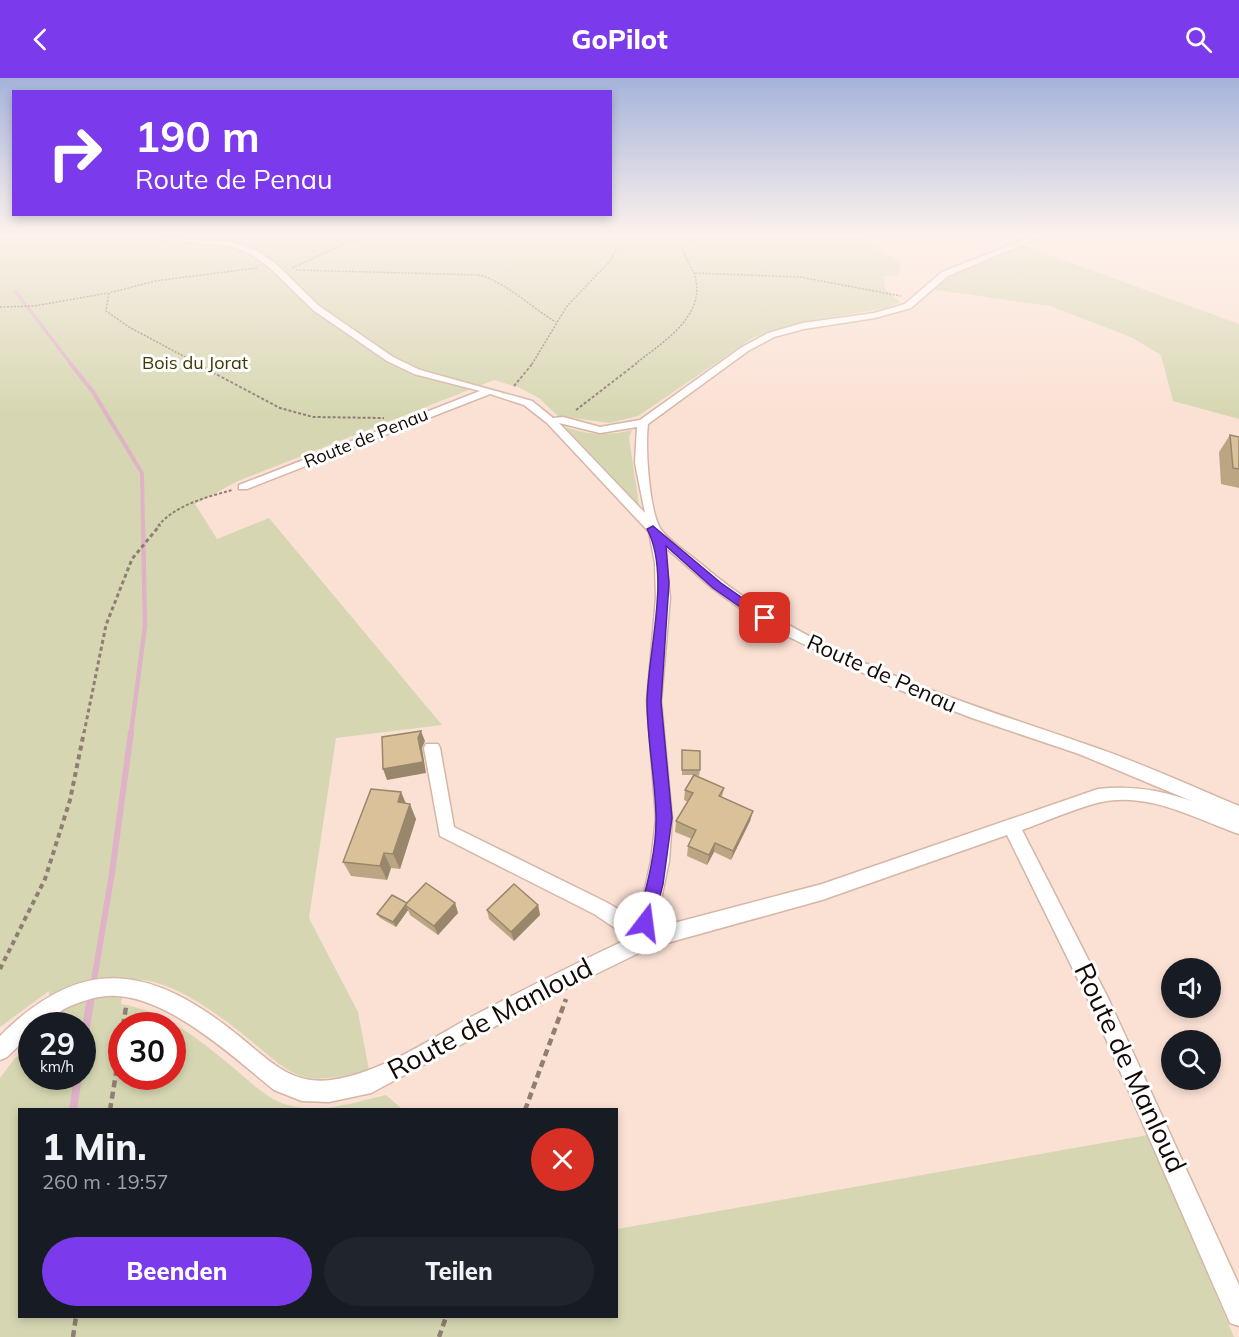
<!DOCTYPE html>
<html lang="de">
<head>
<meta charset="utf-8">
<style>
  :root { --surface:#171b24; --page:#20242c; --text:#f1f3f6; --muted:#9ea1a6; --accent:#7c3aed }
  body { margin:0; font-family:Mulish,sans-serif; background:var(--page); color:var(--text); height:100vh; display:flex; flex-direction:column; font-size:22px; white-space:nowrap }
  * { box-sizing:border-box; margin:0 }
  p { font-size:20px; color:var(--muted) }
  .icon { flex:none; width:33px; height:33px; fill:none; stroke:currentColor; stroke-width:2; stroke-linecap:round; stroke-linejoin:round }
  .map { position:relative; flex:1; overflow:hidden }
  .sheet { position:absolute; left:18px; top:1030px; width:600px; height:210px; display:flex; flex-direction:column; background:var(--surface); border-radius:0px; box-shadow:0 3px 9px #0003 }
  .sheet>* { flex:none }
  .top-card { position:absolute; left:12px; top:12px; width:600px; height:126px; border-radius:0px; box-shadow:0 3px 9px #0003; background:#7c3aed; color:#fff; overflow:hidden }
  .buttons { position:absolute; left:1161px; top:880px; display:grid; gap:12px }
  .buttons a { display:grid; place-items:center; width:60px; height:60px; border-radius:50%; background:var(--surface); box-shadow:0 3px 9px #0003; font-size:30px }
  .speed { position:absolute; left:18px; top:934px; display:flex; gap:12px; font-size:30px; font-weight:700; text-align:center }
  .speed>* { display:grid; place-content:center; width:78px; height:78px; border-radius:50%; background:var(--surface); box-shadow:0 3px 9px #0003; line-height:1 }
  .speed small { font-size:15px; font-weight:400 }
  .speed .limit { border:9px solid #d22; background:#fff; color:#111 }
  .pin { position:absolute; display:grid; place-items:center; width:51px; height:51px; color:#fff; margin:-26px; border-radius:12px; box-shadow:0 3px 9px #0006 }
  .me { position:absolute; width:66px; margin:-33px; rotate:15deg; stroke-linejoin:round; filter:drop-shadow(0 0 4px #0008) }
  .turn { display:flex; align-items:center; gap:21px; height:126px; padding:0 24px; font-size:27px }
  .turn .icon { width:78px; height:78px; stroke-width:2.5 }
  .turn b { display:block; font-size:42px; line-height:51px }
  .round { display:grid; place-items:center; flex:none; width:63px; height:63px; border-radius:32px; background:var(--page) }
  .head { display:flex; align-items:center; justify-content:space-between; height:102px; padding:0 24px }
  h1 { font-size:36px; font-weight:800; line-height:45px }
  .button { display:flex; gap:12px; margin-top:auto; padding:12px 24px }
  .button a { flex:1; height:69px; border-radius:36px; background:var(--accent); color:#fff; font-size:24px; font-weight:800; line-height:69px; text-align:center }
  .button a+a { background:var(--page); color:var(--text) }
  header { display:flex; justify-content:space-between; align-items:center; height:78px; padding:0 24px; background:var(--accent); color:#fff; font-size:27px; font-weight:800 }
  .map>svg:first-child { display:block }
  .green { fill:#d6d7b2; fill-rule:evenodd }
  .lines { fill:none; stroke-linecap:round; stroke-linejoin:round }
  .stream-far4 { stroke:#e0b2c7; stroke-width:3 }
  .stream-far3 { stroke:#e0b2c7; stroke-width:4 }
  .stream-far2 { stroke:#e0b2c7; stroke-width:4.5 }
  .stream-far1 { stroke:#e0b2c7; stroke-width:6 }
  .stream { stroke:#e0b2c7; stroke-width:8 }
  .street-casing { stroke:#d5b6a6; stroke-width:3 }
  .path-far4 { stroke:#907d74; stroke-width:1.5; stroke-dasharray:2 1.5; stroke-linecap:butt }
  .path-far3 { stroke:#907d74; stroke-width:2; stroke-dasharray:3 2; stroke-linecap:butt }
  .path-far2 { stroke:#907d74; stroke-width:3; stroke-dasharray:4 3; stroke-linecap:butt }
  .path-far1 { stroke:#907d74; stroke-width:4; stroke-dasharray:5 4; stroke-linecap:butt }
  .path { stroke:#907d74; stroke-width:4.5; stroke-dasharray:7 4.5; stroke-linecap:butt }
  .street { fill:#fff; fill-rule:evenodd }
  .wall { fill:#bba684 }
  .shaded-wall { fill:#99876c }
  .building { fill:#dac19a; stroke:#99876c; stroke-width:1.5 }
  .route { fill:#7c3aed; stroke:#51269a; stroke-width:1.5 }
  .labels { text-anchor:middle; stroke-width:6; stroke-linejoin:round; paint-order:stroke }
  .far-park-label { font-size:18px; fill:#3c3a02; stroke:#fff }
  .far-street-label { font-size:18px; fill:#130905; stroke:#fff }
  .street-label { font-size:22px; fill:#130905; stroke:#fff }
  .near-street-label { font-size:27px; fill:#130905; stroke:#fff }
</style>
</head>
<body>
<header><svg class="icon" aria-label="back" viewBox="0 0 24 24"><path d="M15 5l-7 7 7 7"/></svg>GoPilot<svg class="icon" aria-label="search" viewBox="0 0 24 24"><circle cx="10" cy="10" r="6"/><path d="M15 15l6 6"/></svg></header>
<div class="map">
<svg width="1239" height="1259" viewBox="0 0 1239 1259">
  <rect width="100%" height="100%" fill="#fbe1d4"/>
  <!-- green -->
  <g class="green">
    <path d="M 0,159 L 860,159 L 901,185 L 898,197 L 884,198 L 885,211 L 900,224 L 886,230 L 802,244 L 754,259 L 638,338 L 610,345 L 558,338 L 539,320 L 518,309 L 494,302 L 238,403 L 195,426 L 217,461 L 269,440 L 442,647 L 336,660 L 309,840 L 358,934 L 369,992 C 349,996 325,1004 305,999 C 285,994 271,979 255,966 C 223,940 169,896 126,902 L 121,926 C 165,933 201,963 235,991 C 253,1006 271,1025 296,1029 C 325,1035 358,1023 386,1017 L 403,1032 L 20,1032 L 20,1239 L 616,1239 L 617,1151 L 1148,1057 L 1234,1259 L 0,1259 L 0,1000 L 15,980 L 31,971 L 32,999 L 82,999 L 82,948 L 48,948 L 49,913 L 0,949 ZM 122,948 L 172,948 L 172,999 L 122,999 Z"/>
    <polygon points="1022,167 1239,246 1239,341 1173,323 1161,277 1131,259 1050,228 930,211 933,206"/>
    <path d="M 565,349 C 588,357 608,358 632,352 L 629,360 L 639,427 Z"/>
  </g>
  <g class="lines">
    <!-- stream-far4 -->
    <polyline class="stream-far4" points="16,214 71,286"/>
    <!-- stream-far3 -->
    <polyline class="stream-far3" points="70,285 93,314 142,395 143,448"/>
    <!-- stream-far2 -->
    <polyline class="stream-far2" points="131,655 145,548 143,447"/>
    <!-- stream-far1 -->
    <polyline class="stream-far1" points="91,920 112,795 131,654"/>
    <!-- stream -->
    <g class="stream">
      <polyline points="82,974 91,919"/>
      <polyline points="73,1032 78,999"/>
    </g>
    <defs>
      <path id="street" d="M 137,159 L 232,164 L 256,172 L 275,185 L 319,228 L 393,279 L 420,292 L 532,323 L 553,340 L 563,339 L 600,349 L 640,342 L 742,269 L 768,255 L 803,245 L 874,235 L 905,226 L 942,194 L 1031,159 L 1040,159 L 948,198 L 911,230 L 875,240 L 804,251 L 774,259 L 748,273 L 648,346 C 645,368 649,437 662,453 C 672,465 688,475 700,485 C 807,578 956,621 1088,667 C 1139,684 1189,707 1239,728 L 1239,756 C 1194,740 1146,712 1097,725 C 1071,732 1047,743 1022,752 L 1109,922 L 1239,1207 L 1239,1248 L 1230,1245 L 1095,936 L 1007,757 L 822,822 L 649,870 L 557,915 L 371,1015 L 329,1024 L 302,1023 L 274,1012 C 232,978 157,907 99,919 C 89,921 77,925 68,929 C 56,935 45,948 32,948 L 32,955 L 7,979 L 0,982 L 0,958 C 84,874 153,888 240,959 C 269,982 290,1007 331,1002 C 381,995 427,963 471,939 C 523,912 576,885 630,860 L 594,836 L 440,758 L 424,670 L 426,666 L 438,666 L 440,670 L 454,749 L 606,824 L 638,843 L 651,783 L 656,741 L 647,623 L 656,520 L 655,485 L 649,454 L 547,345 L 524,327 L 490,316 L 247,411 L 239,411 L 239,407 L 480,313 L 414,296 L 387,283 L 313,232 L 269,189 L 250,176 L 231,168 ZM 559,345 L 600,355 L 637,349 L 635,385 L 645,435 ZM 664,468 L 712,510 L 745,534 L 789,559 L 892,609 L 972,640 L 1079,676 L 1194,724 C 1162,712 1132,707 1098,711 L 822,806 L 655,850 L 669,783 L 672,741 L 661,623 L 670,520 Z"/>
    </defs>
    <!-- street casing -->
    <use href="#street" class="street-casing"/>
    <!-- path-far4 -->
    <g class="path-far4">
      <polyline points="292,190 359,159"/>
      <path d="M 296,192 L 479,197 C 508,205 530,229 556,244"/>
      <polyline points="695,195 800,199 901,218"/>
      <polyline points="0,229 34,228 108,215"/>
      <polyline points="198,286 129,249 106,233 109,215 155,203 257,190"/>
      <polyline points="532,286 567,228 610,183 623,159"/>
      <path d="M 635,286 C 660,266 703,241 696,203 C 694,190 684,181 682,168 L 697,159"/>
    </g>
    <!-- path-far3 -->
    <g class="path-far3">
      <polyline points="195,285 280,330 313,339 384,340"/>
      <polyline points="514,308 533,285"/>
      <polyline points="576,332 637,285"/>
      <path d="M 158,448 C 175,427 207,419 232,412"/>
    </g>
    <!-- path-far2 -->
    <polyline class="path-far2" points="84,655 106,547 132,481 160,447"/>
    <!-- path-far1 -->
    <polyline class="path-far1" points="0,891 45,801 70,722 84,654"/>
    <!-- path -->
    <g class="path">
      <polyline points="123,948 126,929"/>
      <polyline points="110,1032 122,959"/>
      <polyline points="525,1032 566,921"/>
      <polyline points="73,1259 76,1239"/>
      <polyline points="439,1259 446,1239"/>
    </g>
    <!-- street -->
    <use href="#street" class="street"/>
  </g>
  <!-- wall -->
  <g class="wall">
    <polygon points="1230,357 1239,359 1239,410 1221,406 1219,374"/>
    <polygon points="682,672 700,692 699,698 695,697 724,710 722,719 753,733 750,743 731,782 714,774 707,787 687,778 688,768 692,761 675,754 676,743 688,724 684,722 685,712 693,697 682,697"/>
    <polygon points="401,714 406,725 416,741 400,791 391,790 387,802 351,798 343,784"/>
    <polygon points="407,825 455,825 458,835 438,857 410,837 408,832 396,849 380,840 377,836"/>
    <polygon points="538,827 540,837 514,863 489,841 487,832"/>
  </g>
  <!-- shaded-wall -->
  <g class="shaded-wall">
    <polygon points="421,653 425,663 422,670 426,695 387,702 383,691 418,660"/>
    <polygon points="401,714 407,729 398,724"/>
    <polygon points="410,726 416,741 400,791 393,776"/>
    <polygon points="753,733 750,743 731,782 733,773"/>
    <polygon points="715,765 714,774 707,787 709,777"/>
    <polygon points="384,775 391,790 387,802 380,788"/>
    <polygon points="455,825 458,835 438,857 434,848"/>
    <polygon points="405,827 408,832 396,849 393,844"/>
    <polygon points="538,827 540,837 514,863 511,854"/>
  </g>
  <!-- building -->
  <g class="building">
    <polygon points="1230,357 1239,359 1239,391 1233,390"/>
    <polygon points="421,653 418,660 423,684 383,691 382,659"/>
    <polygon points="682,672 700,673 700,692 682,692"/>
    <polygon points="694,697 724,710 719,718 753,733 733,773 715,765 709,777 688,768 696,752 676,743 693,715 685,712"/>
    <polygon points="371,711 401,714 398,724 410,726 393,776 384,775 380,788 343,784"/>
    <polygon points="426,805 455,825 434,848 405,827"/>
    <polygon points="514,806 538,827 511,854 487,832"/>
    <polygon points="392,817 407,825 393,844 377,836"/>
  </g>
  <!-- sky -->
  <linearGradient id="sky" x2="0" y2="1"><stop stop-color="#a5b3db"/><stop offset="0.47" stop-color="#fdf2ec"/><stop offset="1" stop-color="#fdf2ec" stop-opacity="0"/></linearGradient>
  <rect width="1239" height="335" fill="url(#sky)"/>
  <!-- route -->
  <path class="route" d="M 653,448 L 721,505 L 771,540 L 769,543 L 760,543 L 713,510 L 666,468 L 669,505 L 661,624 L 672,740 L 663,806 L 653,845 L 651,851 L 645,853 L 639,851 L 637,845 C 646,811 657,773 656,737 C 655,699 647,661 647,623 C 648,573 671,496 647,451 Z"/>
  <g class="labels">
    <!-- far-park labels -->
    <g class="far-park-label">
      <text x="195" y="291">Bois du Jorat</text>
    </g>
    <!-- far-street labels -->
    <g class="far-street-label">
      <text transform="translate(366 360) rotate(-22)" y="6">Route de Penau</text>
    </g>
    <!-- street labels -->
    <g class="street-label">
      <text transform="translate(882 595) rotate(24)" y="8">Route de Penau</text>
    </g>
    <!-- near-street labels -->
    <g class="near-street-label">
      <text transform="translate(490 941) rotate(-28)" y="9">Route de Manloud</text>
      <text transform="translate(1130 990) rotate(65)" y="9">Route de Manloud</text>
    </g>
  </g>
</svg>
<div class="buttons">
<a><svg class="icon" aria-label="sound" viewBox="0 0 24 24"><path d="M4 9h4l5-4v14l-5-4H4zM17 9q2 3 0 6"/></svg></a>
<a><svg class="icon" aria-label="search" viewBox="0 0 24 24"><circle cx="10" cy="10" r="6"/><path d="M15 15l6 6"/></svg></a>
</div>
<div class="speed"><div>29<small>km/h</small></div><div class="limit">30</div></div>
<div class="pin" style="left:765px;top:540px;background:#d93025"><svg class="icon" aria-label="arrive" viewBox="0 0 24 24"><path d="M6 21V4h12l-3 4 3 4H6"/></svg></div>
<svg class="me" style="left:645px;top:845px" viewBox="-20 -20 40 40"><circle r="19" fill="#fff"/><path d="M0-13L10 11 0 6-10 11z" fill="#7c3aed"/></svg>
<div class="top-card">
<div class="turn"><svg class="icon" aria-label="right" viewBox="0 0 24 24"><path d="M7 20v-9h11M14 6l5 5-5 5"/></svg><div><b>190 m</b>Route de Penau</div></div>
</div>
<section class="sheet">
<div class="head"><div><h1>1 Min.</h1><p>260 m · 19:57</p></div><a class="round" style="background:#d93025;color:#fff"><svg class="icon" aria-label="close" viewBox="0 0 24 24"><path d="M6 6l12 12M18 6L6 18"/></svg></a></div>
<div class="button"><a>Beenden</a><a>Teilen</a></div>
</section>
</div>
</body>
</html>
